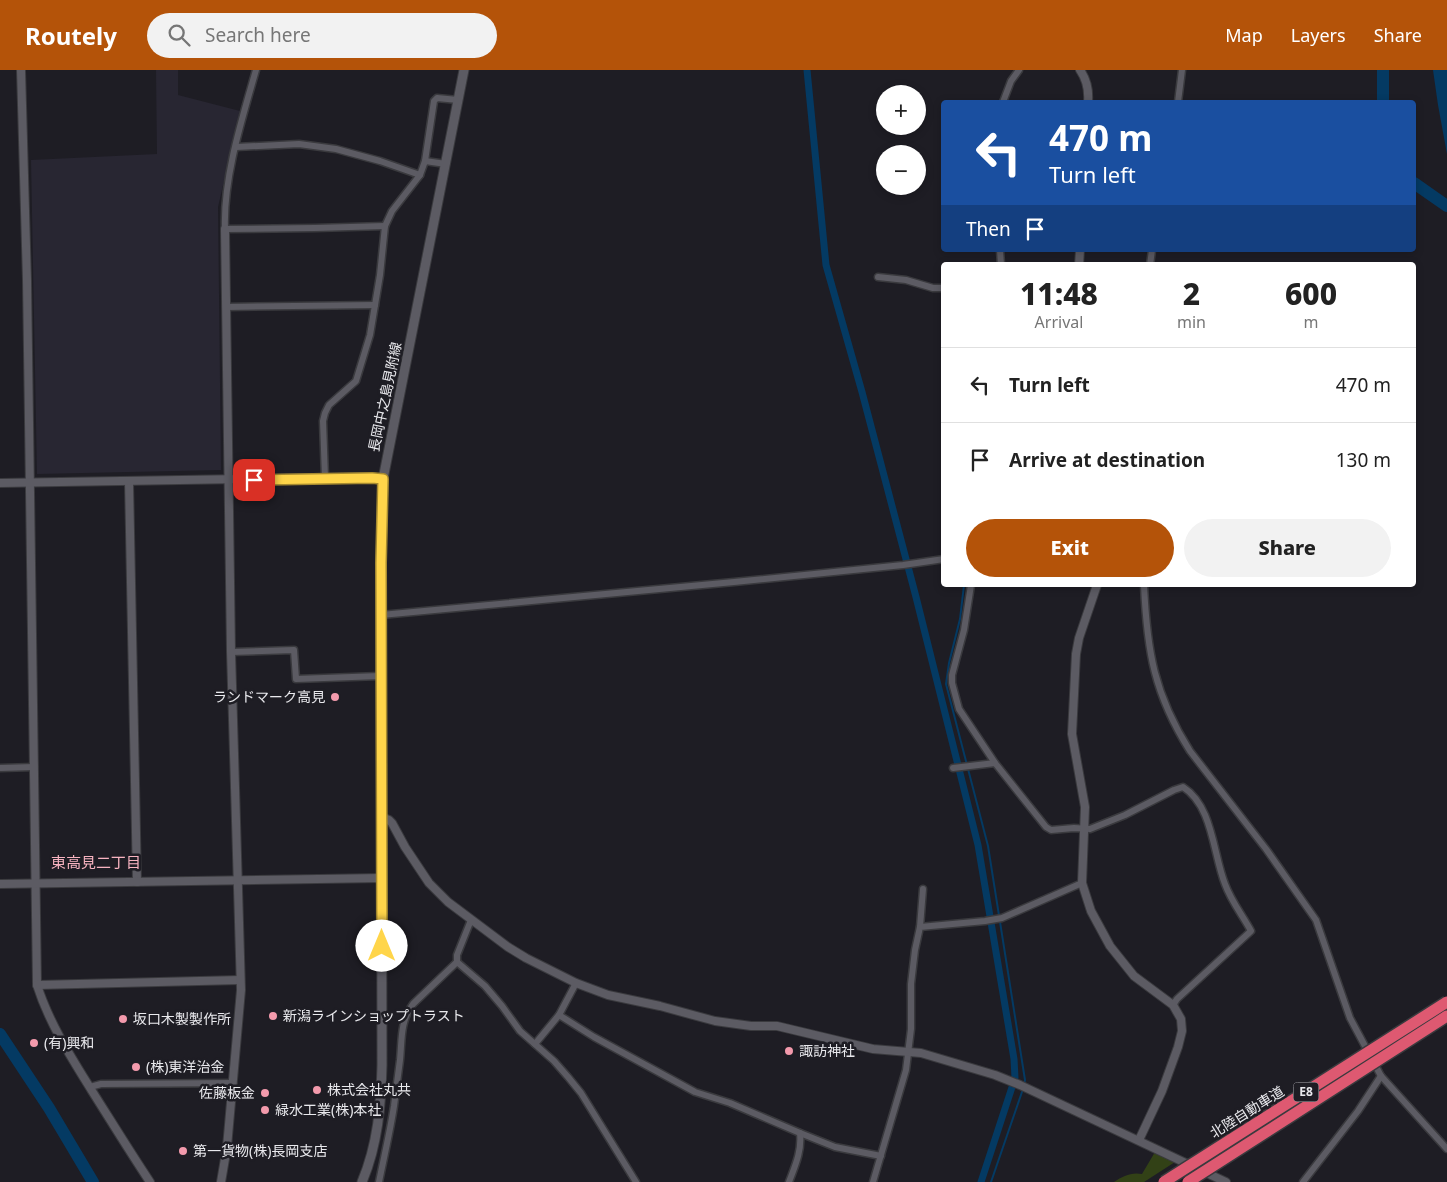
<!DOCTYPE html>
<html lang="en">
<head>
<meta charset="utf-8">
<style>
  :root { --surface:#fff; --page:#f2f2f2; --text:#222; --muted:#767676; --line:#e0e0e0; --accent:#b45309 }
  body { margin:0; font-family:"Noto Sans","Noto Sans JP",sans-serif; background:var(--page); color:var(--text); height:100vh; display:flex; flex-direction:column; font-size:19px; white-space:nowrap }
  * { box-sizing:border-box; margin:0 }
  p { font-size:16px; color:var(--muted) }
  .icon { flex:none; width:28px; height:28px; fill:none; stroke:currentColor; stroke-width:2; stroke-linecap:round; stroke-linejoin:round }
  .map { position:relative; flex:1; overflow:hidden }
  .drawer { position:absolute; left:941px; top:192px; width:475px; height:325px; display:flex; flex-direction:column; background:var(--surface); border-radius:5px; box-shadow:0 2px 8px #0003 }
  .drawer>* { flex:none }
  .banner { position:absolute; left:941px; top:30px; width:475px; height:152px; border-radius:5px; box-shadow:0 2px 8px #0003; background:#1a4fa0; color:#fff; overflow:hidden }
  .buttons { position:absolute; left:876px; top:15px; display:grid; gap:10px }
  .buttons a { display:grid; place-items:center; width:50px; height:50px; border-radius:50%; background:var(--surface); box-shadow:0 2px 8px #0003; font-size:25px }
  .pin { position:absolute; display:grid; place-items:center; width:42px; height:42px; color:#fff; margin:-21px; border-radius:10px; box-shadow:0 2px 8px #0006 }
  .me { position:absolute; width:55px; margin:-28px; rotate:0deg; stroke-linejoin:round; filter:drop-shadow(0 0 4px #0008) }
  .turn { display:flex; align-items:center; gap:18px; height:105px; padding:0 25px; font-size:22px }
  .turn .icon { width:65px; height:65px; stroke-width:2.5 }
  .turn b { display:block; font-size:35px; line-height:42px }
  .then { display:flex; align-items:center; height:48px; padding:0 25px; background:#0003; gap:10px; font-size:19px }
  .eta { display:flex; justify-content:space-evenly; align-items:center; height:85px; text-align:center }
  .eta b { font-size:30px; font-weight:800; line-height:35px }
  .primary-button { display:flex; gap:10px; margin-top:auto; padding:10px 25px }
  .primary-button a { flex:1; height:58px; border-radius:30px; background:var(--accent); color:#fff; font-size:20px; font-weight:800; line-height:58px; text-align:center }
  .primary-button a+a { background:var(--page); color:var(--text) }
  ul { padding:0; list-style:none }
  li { display:flex; align-items:center; gap:15px; height:75px; padding:0 25px; border-top:1px solid var(--line) }
  li div { flex:1 }
  li b { display:block; font-size:19px }
  li em { font-style:normal }
  header { display:flex; align-items:center; gap:30px; box-sizing:border-box; height:70px; padding:0 25px; background:var(--accent); color:#fff }
  header strong { font-size:24px }
  nav { display:flex; gap:28px; margin-inline-start:auto; font-size:18px }
  .search { width:350px; height:45px; background:var(--page); display:flex; align-items:center; gap:12px; box-sizing:border-box; padding:0 18px; border-radius:28px; color:var(--muted); font-size:19px }
  .map>svg:first-child { display:block }
  .built { fill:#282632 }
  .green { fill:#324116 }
  .water { fill:#043a63 }
  .lines { fill:none; stroke-linecap:round; stroke-linejoin:round }
  .stream { stroke:#043a63; stroke-width:2 }
  .canal { stroke:#043a63; stroke-width:7 }
  .river { stroke:#043a63; stroke-width:12 }
  .minor-casing { stroke:#3a3a3e; stroke-width:9 }
  .tertiary-casing { stroke:#3a3a3e; stroke-width:10 }
  .secondary-casing { stroke:#3a3a3e; stroke-width:11 }
  .minor { stroke:#5c5b63; stroke-width:6 }
  .tertiary { stroke:#5c5b63; stroke-width:8 }
  .secondary { stroke:#5c5b63; stroke-width:9 }
  .motorway-bridge-casing { stroke:#3a3a3e; stroke-width:14; stroke-linecap:butt }
  .motorway-bridge { stroke:#de5971; stroke-width:11 }
  .route-casing { stroke:#a68a30; stroke-width:12 }
  .route { stroke:#ffd54a; stroke-width:9 }
  .poi-dot { fill:#f39aac; stroke:#1e1d24; stroke-width:2 }
  .labels { text-anchor:middle; stroke-width:5; stroke-linejoin:round; paint-order:stroke }
  .shield { fill:#1e1d24; stroke:#acacb1; stroke-width:1 }
  .shield-label { font-size:12px; font-weight:bold; fill:#e9e9ed }
  .street-label { font-size:14px; fill:#e9e9ed; stroke:#1e1d24 }
  .poi-label { font-size:14px; fill:#e9e9ed; stroke:#1e1d24; text-anchor:start }
  .neighbourhood-label { font-size:15px; fill:#f7b3c0; stroke:#1e1d24 }
</style>
</head>
<body>
<header>
<strong>Routely</strong>
<div class="search"><svg class="icon" aria-label="search" viewBox="0 0 24 24"><circle cx="10" cy="10" r="6"/><path d="M15 15l6 6"/></svg>Search here</div>
<nav><a>Map</a><a>Layers</a><a>Share</a></nav>
</header>
<div class="map">
<svg width="1447" height="1112" viewBox="0 0 1447 1112">
  <rect width="100%" height="100%" fill="#1e1d24"/>
  <!-- built -->
  <polygon class="built" points="156,0 178,0 178,25 240,41 218,137 221,400 37,404 31,90 157,84"/>
  <!-- green -->
  <path class="green" d="M 1155,1082 L 1175,1092 L 1144,1112 L 1114,1112 C 1123,1106 1131,1102 1142,1104 Z"/>
  <!-- water -->
  <polygon class="water" points="1433,0 1447,0 1447,84 1438,35"/>
  <g class="lines">
    <!-- stream -->
    <g class="stream">
      <polyline points="964,515 960,549 949,593 946,614 988,776 1025,1010 1024,1015"/>
      <polyline points="991,1112 1023,1019"/>
    </g>
    <!-- canal -->
    <polyline class="canal" points="807,0 826,195 862,322 916,527 978,775 1014,989 1015,1008 981,1112"/>
    <!-- river -->
    <g class="river">
      <polyline points="1383,0 1383,32"/>
      <polyline points="1414,113 1447,136"/>
      <polyline points="0,964 49,1038 93,1112"/>
    </g>
    <defs>
      <g id="minor">
        <path d="M 256,0 C 242,49 223,108 225,159 L 315,158 L 385,156"/>
        <polyline points="1003,32 1011,11 1019,0"/>
        <polyline points="1178,32 1182,0"/>
        <polyline points="236,77 299,74 336,79 380,91 420,105"/>
        <polyline points="425,91 446,94"/>
        <polyline points="1000,180 1001,195"/>
        <polyline points="1150,195 1152,180"/>
        <polyline points="878,207 906,210 933,218 944,218"/>
        <polyline points="226,237 375,235"/>
        <polyline points="325,408 323,351 325,343 329,335 356,311 370,265 380,205 385,156 392,141 420,105 425,91 434,31 437,28 458,30"/>
        <path d="M 971,515 L 964,560 L 952,605 L 952,613 L 959,639 L 995,693 L 1046,757 L 1051,760 L 1074,758 L 1090,759 L 1125,745 L 1174,720 L 1183,717 C 1213,736 1213,784 1225,814 C 1231,831 1243,846 1251,861 L 1177,929 L 1173,935"/>
        <path d="M 1144,515 C 1147,581 1154,624 1190,681 L 1266,779 L 1316,850 L 1350,948 L 1381,1006 L 1447,1079"/>
        <polyline points="381,545 734,512 903,495 944,489"/>
        <polyline points="231,582 294,580 296,609 380,606"/>
        <polyline points="0,698 34,697"/>
        <polyline points="953,698 995,693"/>
        <polyline points="920,857 923,819"/>
        <polyline points="457,892 485,916 502,936 520,961 554,991 568,1007 581,1023 636,1112"/>
        <polyline points="559,945 594,967 695,1022 730,1033 800,1063 835,1077 881,1086"/>
        <polyline points="535,974 559,945 576,913"/>
        <polyline points="90,1017 101,1014 233,1013"/>
        <path d="M 379,1112 C 384,1087 390,1062 394,1036 C 396,1021 398,1005 400,990 C 402,970 400,951 413,934 L 457,892 L 457,885 L 471,850"/>
        <path d="M 789,1112 C 795,1096 802,1081 800,1063"/>
        <polyline points="873,1112 906,1000 911,959 911,914 915,880 920,857 985,851 1002,848 1082,813"/>
        <polyline points="1303,1112 1358,1041 1381,1006"/>
      </g>
      <g id="tertiary">
        <path d="M 21,0 L 27,211 L 37,915 C 49,953 71,987 92,1021 C 111,1051 130,1082 150,1112"/>
        <path d="M 1080,0 C 1087,10 1089,20 1088,32"/>
        <polyline points="1079,195 1080,180"/>
        <polyline points="129,412 137,812"/>
        <polyline points="0,413 371,407 383,409"/>
        <polyline points="1097,515 1079,568 1076,584 1072,664 1085,737 1082,813 1091,841 1110,876 1134,906 1173,935 1181,949 1182,961 1178,977 1162,1021 1139,1070"/>
        <polyline points="381,747 389,750 392,753 405,777 429,813 448,832 508,877 526,888 576,913 608,925 660,936 715,951 751,956 777,956 873,979 921,983 995,1005 1020,1015 1226,1112"/>
        <polyline points="0,814 382,808"/>
        <polyline points="37,915 240,910"/>
        <polyline points="221,1112 227,1077 241,920 231,582 225,159"/>
      </g>
      <path id="secondary" d="M 362,1112 C 378,1074 381,1035 382,995 L 381,493 L 383,409 L 464,0"/>
    </defs>
    <!-- minor casing -->
    <use href="#minor" class="minor-casing"/>
    <!-- tertiary casing -->
    <use href="#tertiary" class="tertiary-casing"/>
    <!-- secondary casing -->
    <use href="#secondary" class="secondary-casing"/>
    <!-- minor -->
    <use href="#minor" class="minor"/>
    <!-- tertiary -->
    <use href="#tertiary" class="tertiary"/>
    <!-- secondary -->
    <use href="#secondary" class="secondary"/>
    <defs>
      <g id="motorway-bridge">
        <polyline points="1164,1112 1447,932"/>
        <polyline points="1188,1112 1447,946"/>
      </g>
    </defs>
    <!-- motorway-bridge casing -->
    <use href="#motorway-bridge" class="motorway-bridge-casing"/>
    <!-- motorway-bridge -->
    <use href="#motorway-bridge" class="motorway-bridge"/>
  </g>
  <g class="lines">
    <defs>
      <polyline id="route" points="254,410 372,408 383,409 381,493 382,876"/>
    </defs>
    <!-- route casing -->
    <use href="#route" class="route-casing"/>
    <!-- route -->
    <use href="#route" class="route"/>
  </g>
  <!-- markers -->
  <g class="poi-dot">
    <circle cx="335" cy="627" r="5"/>
    <circle cx="273" cy="946" r="5"/>
    <circle cx="123" cy="949" r="5"/>
    <circle cx="34" cy="973" r="5"/>
    <circle cx="789" cy="981" r="5"/>
    <circle cx="136" cy="997" r="5"/>
    <circle cx="317" cy="1020" r="5"/>
    <circle cx="265" cy="1023" r="5"/>
    <circle cx="265" cy="1040" r="5"/>
    <circle cx="183" cy="1081" r="5"/>
  </g>
  <g class="labels">
    <!-- shield labels -->
    <rect class="shield" x="1293.5" y="1012.5" width="25" height="19" rx="4"/>
    <g class="shield-label">
      <text x="1306" y="1026">E8</text>
    </g>
    <!-- street labels -->
    <g class="street-label">
      <text transform="translate(385 327) rotate(-78)" y="5">長岡中之島見附線</text>
      <text transform="translate(1247 1042) rotate(-32)" y="5">北陸自動車道</text>
    </g>
    <!-- poi labels -->
    <g class="poi-label">
      <text x="325" y="632" text-anchor="end">ランドマーク高見</text>
      <text x="283" y="951">新潟ラインショップトラスト</text>
      <text x="133" y="954">坂口木製製作所</text>
      <text x="44" y="978">(有)興和</text>
      <text x="799" y="986">諏訪神社</text>
      <text x="146" y="1002">(株)東洋治金</text>
      <text x="327" y="1025">株式会社丸共</text>
      <text x="255" y="1028" text-anchor="end">佐藤板金</text>
      <text x="275" y="1045">緑水工業(株)本社</text>
      <text x="193" y="1086">第一貨物(株)長岡支店</text>
    </g>
    <!-- neighbourhood labels -->
    <g class="neighbourhood-label">
      <text x="96" y="798">東高見二丁目</text>
    </g>
  </g>
</svg>
<div class="buttons">
<a>+</a>
<a>−</a>
</div>
<div class="pin" style="left:254px;top:410px;background:#d93025"><svg class="icon" aria-label="arrive" viewBox="0 0 24 24"><path d="M6 21V4h12l-3 4 3 4H6"/></svg></div>
<svg class="me" style="left:382px;top:876px" viewBox="-20 -20 40 40"><circle r="19" fill="#fff"/><path d="M0-13L10 11 0 6-10 11z" fill="#ffd54a"/></svg>
<div class="banner">
<div class="turn"><svg class="icon" aria-label="left" viewBox="0 0 24 24"><path d="M17 20v-9H6M10 6l-5 5 5 5"/></svg><div><b>470 m</b>Turn left</div></div>
<div class="then">Then<svg class="icon" aria-label="arrive" viewBox="0 0 24 24"><path d="M6 21V4h12l-3 4 3 4H6"/></svg></div>
</div>
<section class="drawer">
<div class="eta">
<div><b>11:48</b><p>Arrival</p></div>
<div><b>2</b><p>min</p></div>
<div><b>600</b><p>m</p></div>
</div>
<ul>
<li><svg class="icon" aria-label="left" viewBox="0 0 24 24"><path d="M17 20v-9H6M10 6l-5 5 5 5"/></svg><div><b>Turn left</b></div><em>470 m</em></li>
<li><svg class="icon" aria-label="arrive" viewBox="0 0 24 24"><path d="M6 21V4h12l-3 4 3 4H6"/></svg><div><b>Arrive at destination</b></div><em>130 m</em></li>
</ul>
<div class="primary-button"><a>Exit</a><a>Share</a></div>
</section>
</div>
</body>
</html>
